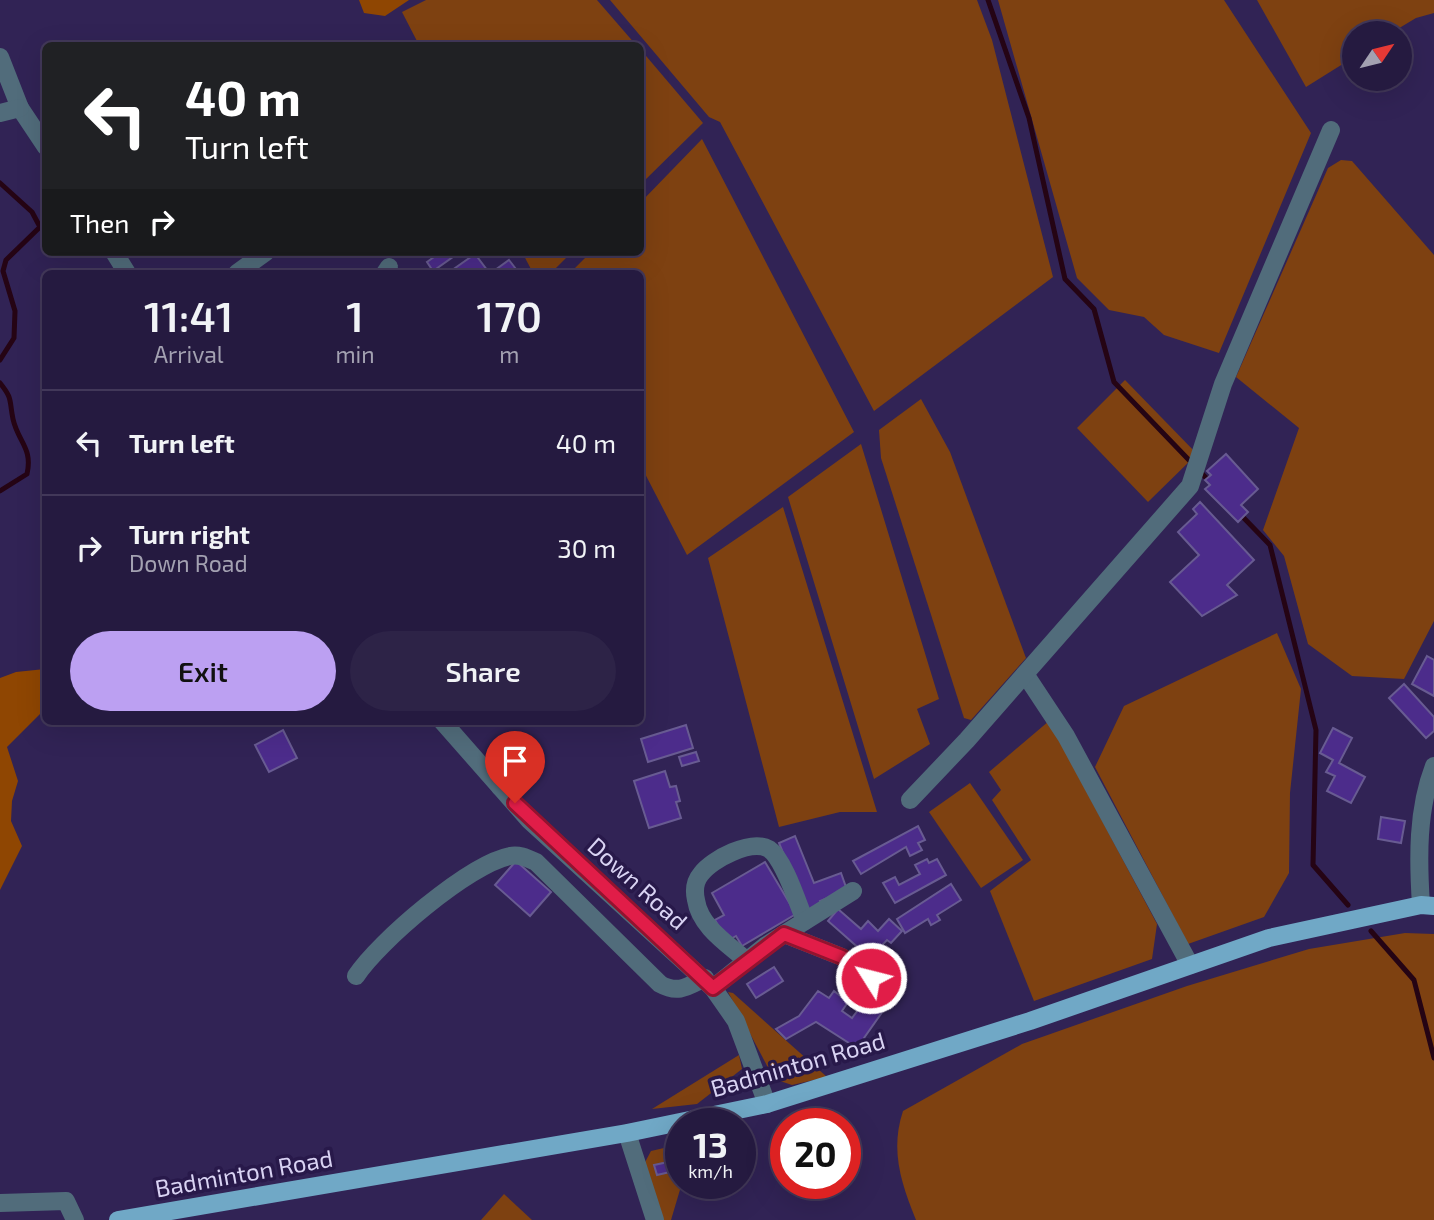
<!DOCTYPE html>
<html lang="en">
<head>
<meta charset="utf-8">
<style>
  :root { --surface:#251a40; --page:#2d2347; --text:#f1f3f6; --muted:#a3a1b1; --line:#423859; --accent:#bca0f2 }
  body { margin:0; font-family:"Exo 2",sans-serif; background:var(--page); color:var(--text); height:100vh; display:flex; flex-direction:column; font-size:26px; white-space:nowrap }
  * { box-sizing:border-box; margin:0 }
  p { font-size:23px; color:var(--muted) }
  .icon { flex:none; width:38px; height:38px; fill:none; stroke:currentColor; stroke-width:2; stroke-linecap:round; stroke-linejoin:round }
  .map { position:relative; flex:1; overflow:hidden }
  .panel { position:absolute; left:42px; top:270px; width:602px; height:455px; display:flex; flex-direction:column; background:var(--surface); border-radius:10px; box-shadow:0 7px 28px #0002,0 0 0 2px var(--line) }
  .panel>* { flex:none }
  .top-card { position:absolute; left:42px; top:42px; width:602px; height:214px; border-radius:10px; box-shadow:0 7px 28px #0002,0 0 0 2px var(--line); background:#202124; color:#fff; overflow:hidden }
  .needle { width:46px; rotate:55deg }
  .controls { position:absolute; left:1342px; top:21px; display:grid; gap:14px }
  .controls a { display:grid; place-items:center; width:70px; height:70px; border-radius:50%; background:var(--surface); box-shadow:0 7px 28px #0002,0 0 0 2px var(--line); font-size:35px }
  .speed { position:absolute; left:665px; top:1108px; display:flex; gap:14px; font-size:35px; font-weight:700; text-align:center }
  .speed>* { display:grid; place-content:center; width:91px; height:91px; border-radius:50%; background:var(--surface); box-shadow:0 7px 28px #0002,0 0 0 2px var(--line); line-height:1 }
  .speed small { font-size:18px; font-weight:400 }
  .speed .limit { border:10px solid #d22; background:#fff; color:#111 }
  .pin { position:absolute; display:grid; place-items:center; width:60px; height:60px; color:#fff; margin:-72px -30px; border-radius:50% 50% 50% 0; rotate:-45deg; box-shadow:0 0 7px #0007 }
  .pin .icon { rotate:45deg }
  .me { position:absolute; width:77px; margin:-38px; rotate:306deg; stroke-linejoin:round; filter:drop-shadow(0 0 5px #0008) }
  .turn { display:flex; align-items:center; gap:24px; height:147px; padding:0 28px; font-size:32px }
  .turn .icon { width:91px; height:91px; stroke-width:2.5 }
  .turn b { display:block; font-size:49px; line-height:60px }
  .then { display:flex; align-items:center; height:66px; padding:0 28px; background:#0003; gap:14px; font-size:26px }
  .eta { display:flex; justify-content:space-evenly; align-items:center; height:119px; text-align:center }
  .eta b { font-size:42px; font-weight:600; line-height:49px }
  .cta { display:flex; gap:14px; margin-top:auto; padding:14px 28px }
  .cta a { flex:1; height:80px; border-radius:42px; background:var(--accent); color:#111; font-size:28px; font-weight:600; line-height:80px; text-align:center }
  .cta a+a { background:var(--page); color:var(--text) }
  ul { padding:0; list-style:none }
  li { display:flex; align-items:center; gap:21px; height:105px; padding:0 28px; border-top:2px solid var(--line) }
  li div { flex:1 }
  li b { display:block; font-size:26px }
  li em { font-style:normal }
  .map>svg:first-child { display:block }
  .green { fill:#7e4111 }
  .forest { fill:#8f4602 }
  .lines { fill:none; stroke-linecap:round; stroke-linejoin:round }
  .stream { stroke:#250414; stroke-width:5 }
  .building { fill:#4c2c8b; stroke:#685b92; stroke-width:2 }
  .minor { stroke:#516c7b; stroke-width:18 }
  .major { stroke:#70a8c6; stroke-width:18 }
  .route-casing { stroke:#92132f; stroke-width:18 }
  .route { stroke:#e11d48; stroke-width:12 }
  .labels { text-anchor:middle; stroke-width:7; stroke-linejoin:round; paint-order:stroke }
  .street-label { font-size:24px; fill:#d9d3f3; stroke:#28194a }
</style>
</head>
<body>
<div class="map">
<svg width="1434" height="1220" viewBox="0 0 1434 1220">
  <rect width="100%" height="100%" fill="#312355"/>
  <!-- green -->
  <g class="green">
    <polygon points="426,0 597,0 636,45 419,45 402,12"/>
    <polygon points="610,0 977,0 992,40 1053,277 874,411 720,122 709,117"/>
    <polygon points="998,0 1224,0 1311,133 1219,353 1164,335 1144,317 1109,310 1077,278"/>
    <polygon points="1257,0 1434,0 1434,13 1416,18 1391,33 1354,33 1354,57 1306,87"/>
    <polygon points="641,50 703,123 641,184 640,184"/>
    <polygon points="702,139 854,432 687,555 641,466 640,273 570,273 591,252 640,252 641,202"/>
    <polygon points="1341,160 1352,161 1434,255 1434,621 1404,679 1352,676 1308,644 1284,556 1263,530 1299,428 1236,377 1328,168"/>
    <polygon points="522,252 572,252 551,273 533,273"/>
    <polygon points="1125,380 1197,454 1148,502 1077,428"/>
    <polygon points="921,399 950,452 1026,658 971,720 964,718 881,458 879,430"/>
    <polygon points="861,444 939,699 917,709 930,744 874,779 788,497"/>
    <polygon points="783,507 877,812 840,812 779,827 708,558"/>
    <polygon points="1277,633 1301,689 1290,793 1289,873 1264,917 1188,944 1095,767 1124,706"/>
    <polygon points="1049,721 1157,924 1152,959 1034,1001 990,891 1031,860 992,800 1001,790 989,772"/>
    <polygon points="970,783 1023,860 981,888 929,812"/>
    <path d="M 1405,933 L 1434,934 L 1434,1220 L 916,1220 C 901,1183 890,1150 903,1111 L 1022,1044 L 1187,986 L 1309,949 Z"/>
    <polygon points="728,992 733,993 827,1077 792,1085 774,1079"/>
    <polygon points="739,1055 742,1069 697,1104 652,1109"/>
    <polygon points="681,1144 682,1183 671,1220 659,1220 643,1166 651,1151"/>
    <polygon points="504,1194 532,1220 481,1220"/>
  </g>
  <!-- forest -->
  <g class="forest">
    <polygon points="359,0 409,0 385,16 364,13"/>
    <polygon points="45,669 45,709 7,747 18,781 12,801 11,821 22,846 0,890 0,678 16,672"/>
  </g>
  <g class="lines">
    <!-- stream -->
    <g class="stream">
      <polyline points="988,0 1029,118 1065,279 1094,309 1114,382 1211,483"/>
      <polyline points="0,183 32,212 40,227 6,260 3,271 15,311 14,338 0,360"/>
      <path d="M 0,383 C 13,399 9,400 13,419 C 18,442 33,448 27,474 L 0,491"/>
      <polyline points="1239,513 1270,545 1316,730 1313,865 1348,905"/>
      <polyline points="1371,931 1414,980 1434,1058"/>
    </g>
  </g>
  <!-- building -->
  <g class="building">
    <polygon points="441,252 460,252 433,271 427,262"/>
    <polygon points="475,254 487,270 484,273 448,273"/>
    <polygon points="509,260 519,273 491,273"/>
    <polygon points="1226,454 1258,489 1241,505 1248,512 1238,522 1205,489 1210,485 1205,480 1211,475 1207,471"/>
    <polygon points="1200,502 1254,560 1227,585 1237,595 1202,616 1170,582 1199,555 1178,532 1197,514 1193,509"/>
    <polygon points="1427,656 1434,660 1434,696 1412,684"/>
    <polygon points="1404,684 1434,717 1434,731 1426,738 1389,698"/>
    <polygon points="686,725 693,748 648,762 641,739"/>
    <polygon points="1333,728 1352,738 1339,763 1365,777 1351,803 1327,791 1335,776 1326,772 1333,760 1320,753"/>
    <polygon points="283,730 297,758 269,772 255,745"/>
    <polygon points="696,752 699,761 682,766 679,757"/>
    <polygon points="665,771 670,787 676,786 680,801 676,802 681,818 649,828 634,781"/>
    <polygon points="1381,817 1405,821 1401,843 1378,839"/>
    <polygon points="918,826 925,840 918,843 922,850 910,856 906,847 861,874 853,861"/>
    <polygon points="795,836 814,883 841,873 847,890 820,901 822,906 807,912 779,843"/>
    <polygon points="927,859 929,863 937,859 946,875 895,903 883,883 895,877 899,885 920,874 915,865"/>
    <polygon points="516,861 551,892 530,916 495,885"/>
    <polygon points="765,862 796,914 742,946 736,936 727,941 715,920 724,915 712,893"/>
    <polygon points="951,884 961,900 937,915 940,920 931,925 928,919 905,933 897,919"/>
    <polygon points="838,909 861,929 868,921 878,931 889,919 902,931 891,943 887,940 870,958 828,921"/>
    <polygon points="774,967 783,981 756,998 747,984"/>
    <polygon points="818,991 829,998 834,991 848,1002 842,1011 852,1018 872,991 881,998 876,1006 883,1011 864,1038 870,1042 863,1052 816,1022 786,1039 776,1029 799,1016"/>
    <polygon points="668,1162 670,1172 657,1175 654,1165"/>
  </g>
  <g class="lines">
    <!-- minor -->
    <g class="minor">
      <polyline points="0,57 20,108 46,147"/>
      <polyline points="0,113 20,108"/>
      <polyline points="114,252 127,273"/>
      <polyline points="237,273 266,252"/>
      <polyline points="385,273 389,267"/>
      <polyline points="1025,674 1066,736 1190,965"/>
      <polyline points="442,721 529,820 713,988 736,1021 767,1104"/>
      <polyline points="500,787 532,761"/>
      <polyline points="910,800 967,740 1190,486 1223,384 1331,130"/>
      <path d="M 1421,905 C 1418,859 1417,810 1434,766"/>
      <polyline points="784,934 842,957 871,978"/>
      <path d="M 747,961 C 728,944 700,927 696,900 C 694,891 695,881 701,874 C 712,859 751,839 769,849 C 784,859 798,904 805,921"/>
      <path d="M 356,976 C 378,942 469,864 510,856 C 519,854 527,858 536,862 L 660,984 C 678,994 687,987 705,978"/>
      <polyline points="713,988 765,946 853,891"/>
      <polyline points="627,1133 655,1220"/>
      <polyline points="0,1203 66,1201 75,1220"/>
    </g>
    <!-- major -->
    <polyline class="major" points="118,1220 627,1133 767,1104 1030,1021 1269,938 1421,905 1434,906"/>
  </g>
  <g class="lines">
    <defs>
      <polyline id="route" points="515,803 713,988 784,934 842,957 871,978"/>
    </defs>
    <!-- route casing -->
    <use href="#route" class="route-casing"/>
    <!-- route -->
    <use href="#route" class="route"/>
  </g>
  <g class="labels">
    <!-- street labels -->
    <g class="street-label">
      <text transform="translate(637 884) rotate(42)" y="8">Down Road</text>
      <text transform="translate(798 1065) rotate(-16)" y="8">Badminton Road</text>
      <text transform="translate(244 1174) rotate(-10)" y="8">Badminton Road</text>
    </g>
  </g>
</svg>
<div class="controls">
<a><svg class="needle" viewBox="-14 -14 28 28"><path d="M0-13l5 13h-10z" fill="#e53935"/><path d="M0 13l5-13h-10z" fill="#a3a1b1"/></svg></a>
</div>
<div class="speed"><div>13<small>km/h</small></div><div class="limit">20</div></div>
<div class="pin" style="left:515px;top:803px;background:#d93025"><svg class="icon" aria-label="arrive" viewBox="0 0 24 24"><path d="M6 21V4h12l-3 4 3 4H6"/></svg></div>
<svg class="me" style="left:871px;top:978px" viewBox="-20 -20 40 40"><circle r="17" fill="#e11d48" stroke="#fff" stroke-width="3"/><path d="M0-11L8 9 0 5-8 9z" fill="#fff"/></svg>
<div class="top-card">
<div class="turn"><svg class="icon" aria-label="left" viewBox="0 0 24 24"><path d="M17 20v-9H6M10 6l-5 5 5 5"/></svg><div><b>40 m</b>Turn left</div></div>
<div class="then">Then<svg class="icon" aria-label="right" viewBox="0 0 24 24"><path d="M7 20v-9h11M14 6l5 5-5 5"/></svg></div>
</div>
<section class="panel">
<div class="eta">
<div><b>11:41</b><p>Arrival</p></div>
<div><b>1</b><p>min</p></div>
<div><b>170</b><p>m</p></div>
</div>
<ul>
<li><svg class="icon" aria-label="left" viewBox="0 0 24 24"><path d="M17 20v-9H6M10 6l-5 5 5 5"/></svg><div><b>Turn left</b></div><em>40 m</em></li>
<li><svg class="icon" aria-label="right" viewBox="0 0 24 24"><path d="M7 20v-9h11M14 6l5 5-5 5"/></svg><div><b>Turn right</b><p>Down Road</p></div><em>30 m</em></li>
</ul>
<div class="cta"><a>Exit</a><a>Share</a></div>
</section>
</div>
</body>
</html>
